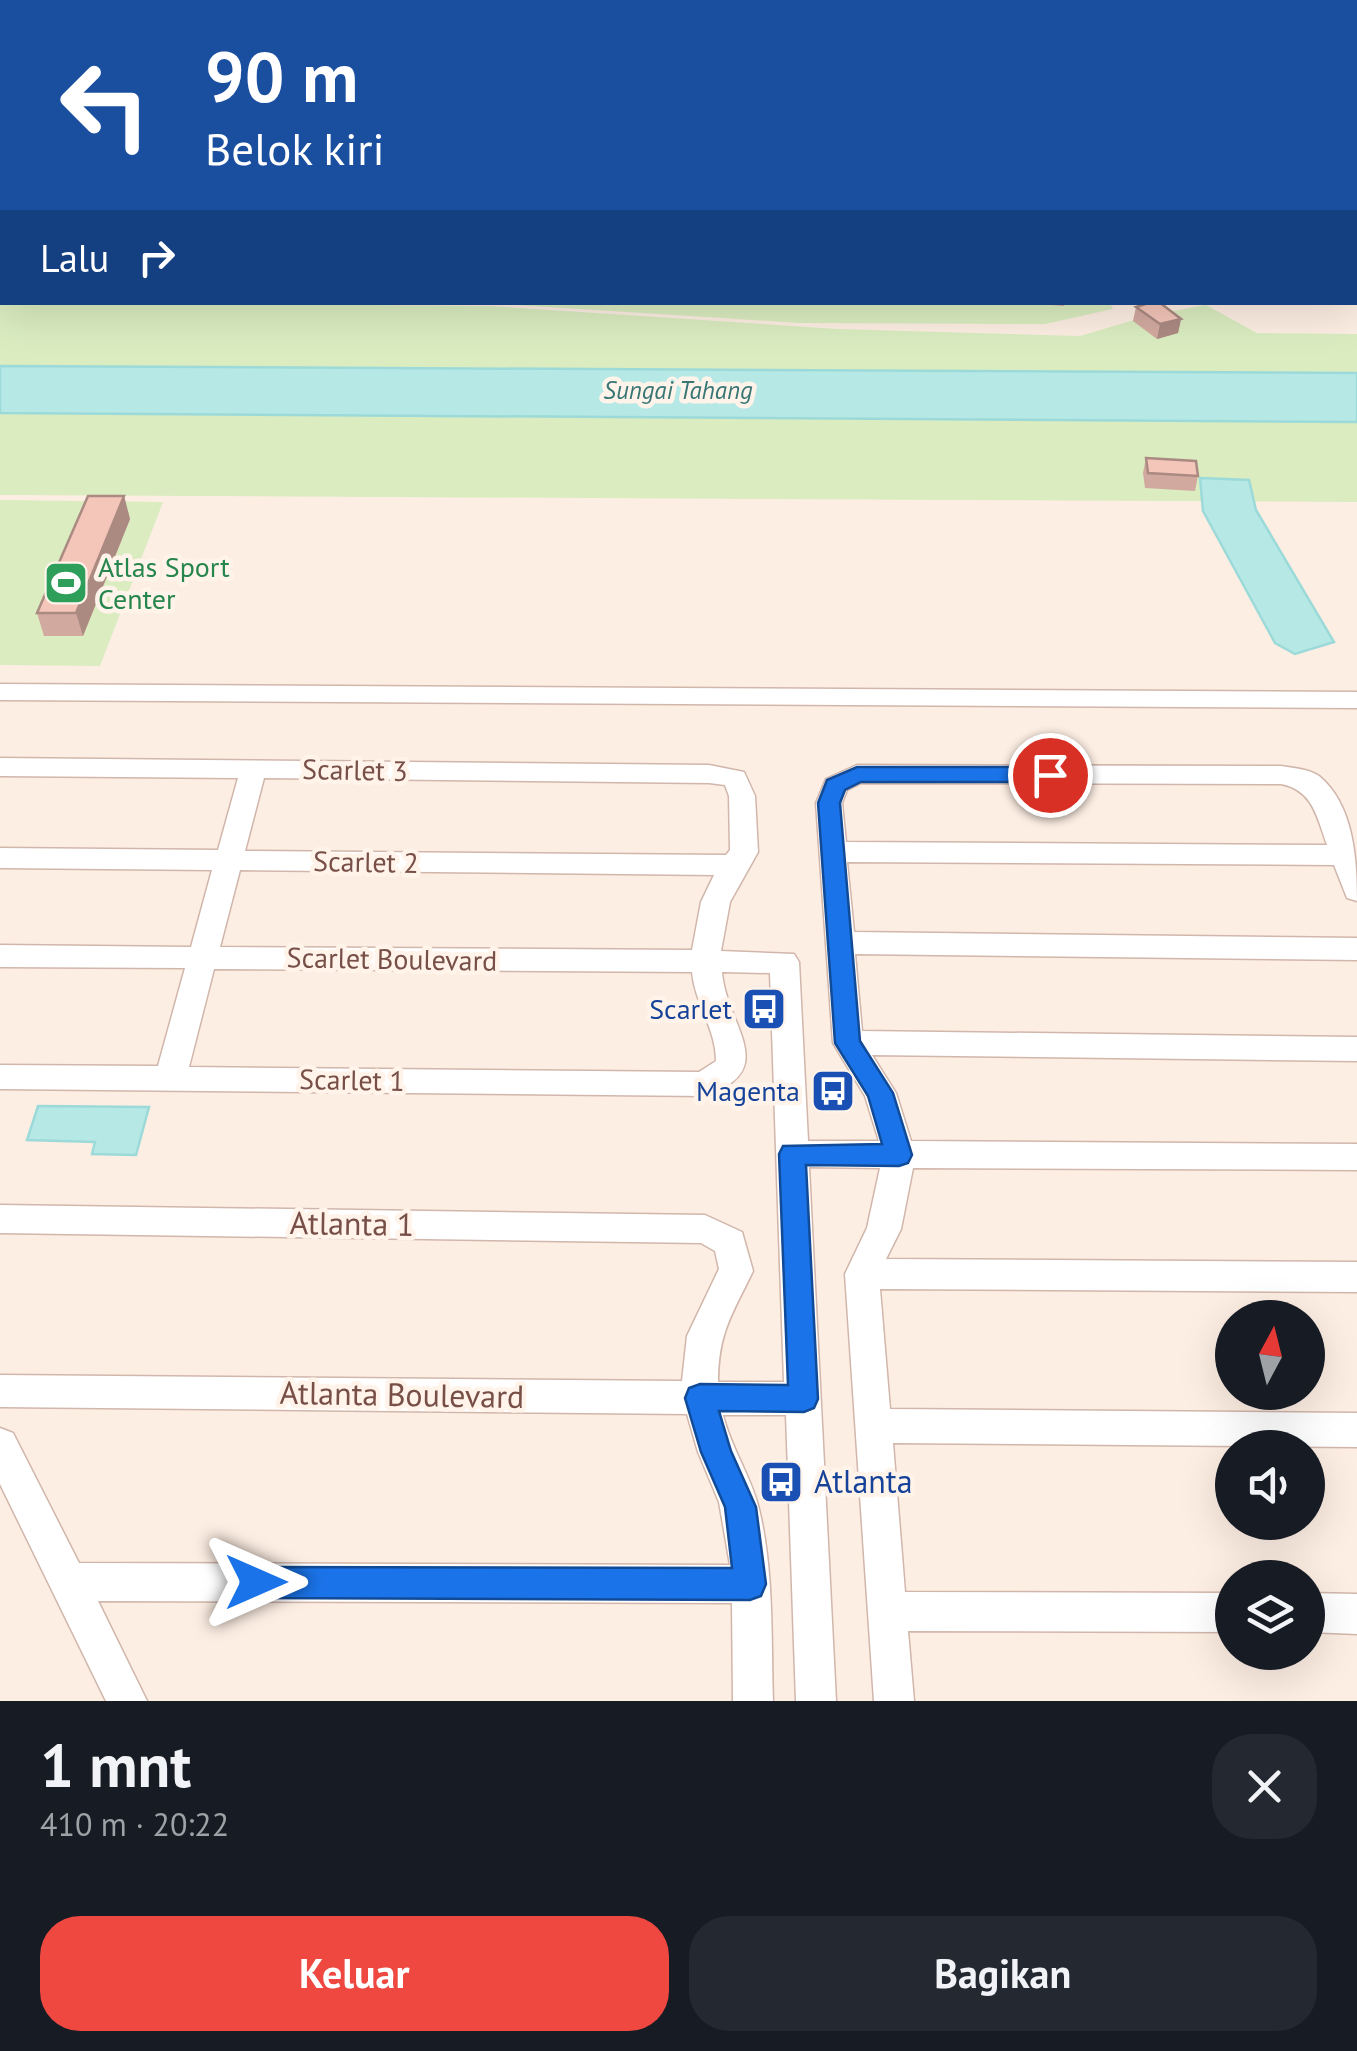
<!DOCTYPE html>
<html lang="id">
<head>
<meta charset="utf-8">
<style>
  :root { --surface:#171b24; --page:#242831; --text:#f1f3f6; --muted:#9ea1a6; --accent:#ee4841 }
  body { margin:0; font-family:"PT Sans",sans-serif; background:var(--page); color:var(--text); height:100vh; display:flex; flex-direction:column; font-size:38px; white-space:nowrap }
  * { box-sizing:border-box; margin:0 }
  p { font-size:32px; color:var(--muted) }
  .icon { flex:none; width:55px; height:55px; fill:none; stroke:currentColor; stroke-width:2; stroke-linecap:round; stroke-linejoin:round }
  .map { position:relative; height:1701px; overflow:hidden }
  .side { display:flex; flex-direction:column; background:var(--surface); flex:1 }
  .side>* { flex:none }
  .banner { position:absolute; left:0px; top:0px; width:1358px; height:305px; box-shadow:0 10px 40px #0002; background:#1a4fa0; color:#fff; overflow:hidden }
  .needle { width:65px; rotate:7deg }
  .buttons { position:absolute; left:1215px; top:1300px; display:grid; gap:20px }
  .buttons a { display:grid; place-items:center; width:110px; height:110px; border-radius:50%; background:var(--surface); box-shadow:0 10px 40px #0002; font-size:50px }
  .pin { position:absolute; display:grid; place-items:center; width:85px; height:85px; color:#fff; margin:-42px; border:5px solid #fff; border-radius:50%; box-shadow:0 2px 10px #0007 }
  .me { position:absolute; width:110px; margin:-55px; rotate:90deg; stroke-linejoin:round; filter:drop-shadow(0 0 8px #0008) }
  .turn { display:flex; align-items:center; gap:35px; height:210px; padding:0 40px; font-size:45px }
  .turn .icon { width:130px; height:130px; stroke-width:2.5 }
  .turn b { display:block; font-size:70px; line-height:85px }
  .then { display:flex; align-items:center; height:95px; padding:0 40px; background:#0003; gap:20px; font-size:38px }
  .round { display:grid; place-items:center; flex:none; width:105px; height:105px; border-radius:40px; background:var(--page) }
  .headline { display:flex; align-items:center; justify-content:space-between; height:170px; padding:0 40px }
  h1 { font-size:60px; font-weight:600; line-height:75px }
  .button { display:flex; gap:20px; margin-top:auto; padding:20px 40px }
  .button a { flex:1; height:115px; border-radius:40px; background:var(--accent); color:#fff; font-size:40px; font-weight:600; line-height:115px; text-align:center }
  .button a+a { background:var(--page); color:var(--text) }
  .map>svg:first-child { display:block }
  .green { fill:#daecc0 }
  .water { fill:#b6e8e6; stroke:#9cdad9; stroke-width:2.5 }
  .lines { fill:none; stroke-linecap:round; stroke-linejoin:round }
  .minor-casing { stroke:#d1b6ab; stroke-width:3 }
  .minor { fill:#fff; fill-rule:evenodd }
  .wall { fill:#d2a99f }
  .shaded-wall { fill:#ab8a82 }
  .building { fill:#f4c5b9; stroke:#ab8a82; stroke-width:2.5 }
  .route { fill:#1a73e8; stroke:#114b97; stroke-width:2.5 }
  .labels { text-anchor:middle; stroke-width:9; stroke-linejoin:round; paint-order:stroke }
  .far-water-label { font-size:25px; font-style:italic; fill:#387675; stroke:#fff3ea }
  .leisure-label { font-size:28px; fill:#27864d; stroke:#fff3ea; text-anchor:start }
  .street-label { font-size:28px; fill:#774f47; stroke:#fff3ea }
  .transit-label { font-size:28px; fill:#164399; stroke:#fff3ea; text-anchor:end }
  .near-street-label { font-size:32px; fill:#774f47; stroke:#fff3ea }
  .near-transit-label { font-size:32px; fill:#164399; stroke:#fff3ea; text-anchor:start }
</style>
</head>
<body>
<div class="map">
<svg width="1357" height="1701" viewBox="0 0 1357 1701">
  <rect width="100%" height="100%" fill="#fdeee3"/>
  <!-- green -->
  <g class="green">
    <polygon points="0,295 2,302 490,306 838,329 1080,336 1151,315 1206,305 1257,333 1357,334 1357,502 0,495"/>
    <polygon points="1109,302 1113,309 1045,324 800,323 485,303"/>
    <polygon points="0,500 163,502 100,666 0,665"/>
  </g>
  <!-- water -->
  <g class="water">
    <polygon points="0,366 1357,373 1357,422 0,413"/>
    <polygon points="1200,478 1249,480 1256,510 1334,642 1295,654 1275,643 1203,511"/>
    <polygon points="38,1106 149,1107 136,1155 92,1154 95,1142 27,1140"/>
  </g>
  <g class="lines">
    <defs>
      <g id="minor">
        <polygon points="10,0 30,0 31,2 11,2"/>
        <polygon points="680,0 703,0 704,2 681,2"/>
        <polygon points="910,0 933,0 934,2 911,2"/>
        <rect x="1355" y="188" width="2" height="10"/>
        <polygon points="0,684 1357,692 1357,708 0,700"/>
        <path d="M 0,758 L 709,765 L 744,772 L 755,796 L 758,852 L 730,902 L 721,951 L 794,954 L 799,962 L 808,1141 L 879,1141 L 865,1096 L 833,1043 L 816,803 L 826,779 L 857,765 L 1281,766 C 1293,768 1309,769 1319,776 C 1354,805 1357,860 1357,901 L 1347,898 L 1334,865 L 847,862 L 854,932 L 1357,938 L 1357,960 L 855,954 L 862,1031 L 1357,1037 L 1357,1061 L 872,1055 L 896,1093 L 911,1141 L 1357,1144 L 1357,1170 L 913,1168 L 901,1229 L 886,1259 L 1357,1262 L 1357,1292 L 880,1289 L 890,1409 L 1357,1413 L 1357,1447 L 893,1443 L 905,1592 L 1232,1593 L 1232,1632 L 908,1631 L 914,1701 L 874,1701 L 845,1274 L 867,1228 L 880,1168 L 809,1167 L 836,1701 L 796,1701 L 786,1415 L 723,1415 C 731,1448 751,1476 759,1509 C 774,1571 771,1637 773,1701 L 733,1701 L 732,1603 L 98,1601 L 147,1701 L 106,1701 L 0,1484 L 0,1428 L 13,1433 L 79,1563 L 730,1565 L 719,1502 L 698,1452 L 687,1414 L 0,1407 L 0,1375 L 682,1381 L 687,1336 L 719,1269 L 715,1251 L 701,1243 L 0,1233 L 0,1205 L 705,1215 L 742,1232 L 753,1271 C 733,1313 718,1332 718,1382 L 784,1382 L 770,973 L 722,972 C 726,1026 783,1070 704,1096 L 0,1089 L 0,1065 L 158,1066 L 185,968 L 0,967 L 0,945 L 191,947 L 212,870 L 0,868 L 0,848 L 218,850 L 238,778 L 0,776 ZM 264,778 L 709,783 L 725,785 L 729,796 L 730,850 L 726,855 L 245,851 ZM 861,783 L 1281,784 C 1313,790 1317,817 1327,845 L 846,842 L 842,803 L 847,790 ZM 240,870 L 714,875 L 701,902 L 692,950 L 220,947 ZM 214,969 L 692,972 C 695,1004 716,1029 716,1061 L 699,1072 L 189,1067 Z"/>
        <polygon points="1308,1593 1357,1594 1357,1634 1308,1632"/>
      </g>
    </defs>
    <!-- minor casing -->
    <use href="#minor" class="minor-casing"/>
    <!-- minor -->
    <use href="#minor" class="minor"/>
  </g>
  <!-- wall -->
  <g class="wall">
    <polygon points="1012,302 1065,302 1064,306"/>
    <polygon points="1136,307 1181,319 1178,333 1157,339 1133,321"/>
    <polygon points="1146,458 1198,476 1195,491 1145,488 1143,473"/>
    <polygon points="124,496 130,519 83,636 44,636 37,613"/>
  </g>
  <!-- shaded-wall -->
  <g class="shaded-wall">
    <polygon points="1181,319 1178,333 1157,339 1160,324"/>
    <polygon points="124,496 130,519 83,636 76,613"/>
  </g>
  <!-- building -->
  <g class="building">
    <polygon points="1152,302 1159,302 1181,319 1160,324 1136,307"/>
    <polygon points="1146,458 1196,461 1198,476 1148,473"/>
    <polygon points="88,496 124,496 76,613 37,613"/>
  </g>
  <!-- route -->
  <polygon class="route" points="857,767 1050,767 1061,775 1050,782 861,782 845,790 840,803 860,1041 893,1093 912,1155 908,1163 899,1166 806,1165 818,1399 814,1408 804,1412 719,1411 731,1451 756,1507 766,1584 761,1596 750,1600 256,1598 245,1594 240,1582 245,1571 256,1567 732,1568 725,1507 701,1452 685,1398 689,1388 700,1384 788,1385 779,1154 783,1146 882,1144 868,1096 835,1043 818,803 827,780"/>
  <!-- icons -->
  <defs>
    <symbol id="stadium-square" viewBox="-11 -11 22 22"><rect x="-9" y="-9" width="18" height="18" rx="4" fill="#2e9e5b" stroke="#fff3ea"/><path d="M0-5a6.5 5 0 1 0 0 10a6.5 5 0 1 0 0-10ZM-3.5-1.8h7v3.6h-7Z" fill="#fff"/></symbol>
    <symbol id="bus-square" viewBox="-11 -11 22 22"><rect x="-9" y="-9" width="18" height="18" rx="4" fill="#1a4fb4" stroke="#fff3ea"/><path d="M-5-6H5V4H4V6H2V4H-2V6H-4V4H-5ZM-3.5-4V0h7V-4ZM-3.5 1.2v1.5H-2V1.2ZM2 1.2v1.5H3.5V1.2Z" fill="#fff"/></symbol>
  </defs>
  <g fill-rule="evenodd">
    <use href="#stadium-square" x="41" y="558" width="50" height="50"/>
    <use href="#bus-square" x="739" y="984" width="50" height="50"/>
    <use href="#bus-square" x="808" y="1066" width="50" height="50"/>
    <use href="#bus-square" x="756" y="1457" width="50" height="50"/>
  </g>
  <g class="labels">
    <!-- far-water labels -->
    <g class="far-water-label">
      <text x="678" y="399">Sungai Tahang</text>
    </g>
    <!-- leisure labels -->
    <g class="leisure-label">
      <text x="98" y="577">Atlas Sport<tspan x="98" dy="32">Center</tspan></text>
    </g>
    <!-- street labels -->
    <g class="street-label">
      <text transform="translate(355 770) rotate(1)" y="10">Scarlet 3</text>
      <text transform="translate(366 862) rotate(1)" y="10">Scarlet 2</text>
      <text transform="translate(392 959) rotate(1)" y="10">Scarlet Boulevard</text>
      <text transform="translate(352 1080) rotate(1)" y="10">Scarlet 1</text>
    </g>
    <!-- transit labels -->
    <g class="transit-label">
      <text x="732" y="1019">Scarlet</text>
      <text x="800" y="1101">Magenta</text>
    </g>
    <!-- near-street labels -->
    <g class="near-street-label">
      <text transform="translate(352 1224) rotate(1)" y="11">Atlanta 1</text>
      <text transform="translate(402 1395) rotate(1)" y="11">Atlanta Boulevard</text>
    </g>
    <!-- near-transit labels -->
    <g class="near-transit-label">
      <text x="814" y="1493">Atlanta</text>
    </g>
  </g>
</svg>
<div class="buttons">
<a><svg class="needle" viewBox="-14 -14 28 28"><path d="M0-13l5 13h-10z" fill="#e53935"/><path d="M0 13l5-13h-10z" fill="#9ea1a6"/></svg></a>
<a><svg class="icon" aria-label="sound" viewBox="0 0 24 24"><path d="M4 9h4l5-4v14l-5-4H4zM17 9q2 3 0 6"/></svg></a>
<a><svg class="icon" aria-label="layers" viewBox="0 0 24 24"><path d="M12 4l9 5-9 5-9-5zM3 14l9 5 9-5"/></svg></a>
</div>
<div class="pin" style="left:1050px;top:775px;background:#d93025"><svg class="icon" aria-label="arrive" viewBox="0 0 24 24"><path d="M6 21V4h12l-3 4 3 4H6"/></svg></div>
<svg class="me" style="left:256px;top:1582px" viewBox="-20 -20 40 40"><path d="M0-17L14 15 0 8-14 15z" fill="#1a73e8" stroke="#fff" stroke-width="4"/></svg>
<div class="banner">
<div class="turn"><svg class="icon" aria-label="left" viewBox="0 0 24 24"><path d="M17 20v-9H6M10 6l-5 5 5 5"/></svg><div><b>90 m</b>Belok kiri</div></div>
<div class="then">Lalu<svg class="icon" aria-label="right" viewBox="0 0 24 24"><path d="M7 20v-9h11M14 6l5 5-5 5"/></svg></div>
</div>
</div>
<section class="side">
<div class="headline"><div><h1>1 mnt</h1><p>410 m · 20:22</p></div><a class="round"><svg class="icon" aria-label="close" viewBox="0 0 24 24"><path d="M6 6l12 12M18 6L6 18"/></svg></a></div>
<div class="button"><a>Keluar</a><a>Bagikan</a></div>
</section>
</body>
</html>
